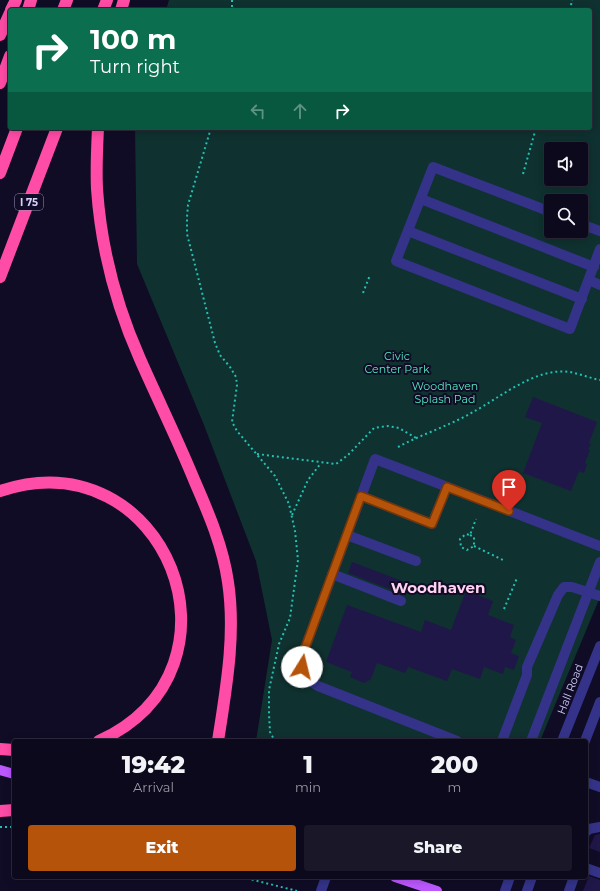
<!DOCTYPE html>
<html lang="en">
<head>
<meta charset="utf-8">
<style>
  :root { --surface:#0c091c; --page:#1a1729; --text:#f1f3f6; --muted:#9a9aa3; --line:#2c2a3b; --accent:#b45309 }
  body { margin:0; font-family:Montserrat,sans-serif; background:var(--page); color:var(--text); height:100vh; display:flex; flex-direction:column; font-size:15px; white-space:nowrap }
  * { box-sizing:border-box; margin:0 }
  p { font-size:13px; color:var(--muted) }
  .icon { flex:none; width:22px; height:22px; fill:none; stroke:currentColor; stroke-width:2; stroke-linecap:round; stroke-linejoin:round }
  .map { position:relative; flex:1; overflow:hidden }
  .drawer { position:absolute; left:12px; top:739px; width:576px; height:140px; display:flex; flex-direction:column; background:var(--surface); border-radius:4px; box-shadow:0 2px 10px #0003,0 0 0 1px var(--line) }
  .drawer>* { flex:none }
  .guide { position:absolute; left:8px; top:8px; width:584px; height:122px; border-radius:4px; box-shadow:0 2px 10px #0003,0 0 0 1px var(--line); background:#0b6e4f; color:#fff; overflow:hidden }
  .buttons { position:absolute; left:544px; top:142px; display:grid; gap:8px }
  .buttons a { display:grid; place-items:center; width:44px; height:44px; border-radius:4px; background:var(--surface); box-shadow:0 2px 10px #0003,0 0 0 1px var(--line); font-size:20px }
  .pin { position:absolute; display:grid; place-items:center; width:34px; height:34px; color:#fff; margin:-41px -17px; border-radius:50% 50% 50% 0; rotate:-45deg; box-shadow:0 0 4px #0007 }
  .pin .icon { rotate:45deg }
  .me { position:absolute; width:44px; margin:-22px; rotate:9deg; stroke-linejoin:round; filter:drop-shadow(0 0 3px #0008) }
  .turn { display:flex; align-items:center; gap:14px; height:84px; padding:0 16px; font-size:18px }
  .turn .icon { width:52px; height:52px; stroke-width:2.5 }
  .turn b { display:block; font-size:28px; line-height:34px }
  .lanes { display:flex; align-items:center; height:38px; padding:0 16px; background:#0003; justify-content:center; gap:20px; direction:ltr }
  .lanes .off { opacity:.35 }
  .eta { display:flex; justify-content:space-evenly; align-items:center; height:68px; text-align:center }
  .eta b { font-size:24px; font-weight:800; line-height:28px }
  .cta { display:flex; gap:8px; margin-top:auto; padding:8px 16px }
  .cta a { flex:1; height:46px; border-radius:4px; background:var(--accent); color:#fff; font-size:16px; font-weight:800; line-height:46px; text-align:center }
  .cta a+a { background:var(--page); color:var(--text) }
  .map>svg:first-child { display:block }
  .green { fill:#0f312f; fill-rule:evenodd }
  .building { fill:#201749 }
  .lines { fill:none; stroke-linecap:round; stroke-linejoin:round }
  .path { stroke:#23c1b4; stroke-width:2; stroke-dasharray:2 3; stroke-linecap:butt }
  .minor { stroke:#343389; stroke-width:10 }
  .major { stroke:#bd58ff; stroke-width:10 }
  .highway { stroke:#ff4ca6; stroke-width:12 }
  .route-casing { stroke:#753606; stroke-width:10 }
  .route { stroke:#b45309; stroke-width:7 }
  .labels { text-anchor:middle; stroke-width:4; stroke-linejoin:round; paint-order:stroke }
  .shield { fill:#100c26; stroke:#9b96be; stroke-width:1 }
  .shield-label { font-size:10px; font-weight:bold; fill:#d6d1ff }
  .park-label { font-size:11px; fill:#52ebc1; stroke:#100c26 }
  .street-label { font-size:11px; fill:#d6d1ff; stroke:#100c26 }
  .district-label { font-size:15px; font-weight:bold; fill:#ffd3f0; stroke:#100c26 }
</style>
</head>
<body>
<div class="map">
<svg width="600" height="891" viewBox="0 0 600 891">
  <rect width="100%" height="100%" fill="#100c26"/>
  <!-- green -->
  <path class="green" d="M 169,0 L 600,0 L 600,597 L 540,741 L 256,741 L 272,640 L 256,561 L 204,425 L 137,264 L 135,128 L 590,128 L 590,10 L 166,10 ZM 551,149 L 581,149 L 581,179 L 551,179 ZM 551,201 L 581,201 L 581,231 L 551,231 Z"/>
  <!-- building -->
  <g class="building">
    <polygon points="533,397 597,422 589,443 591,444 588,449 590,450 585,463 587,464 584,473 579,471 571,491 523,473 542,423 525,417"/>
    <polygon points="352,562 410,584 405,595 348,573"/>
    <polygon points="469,583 480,587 477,595 493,601 488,615 514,625 510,637 516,640 511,653 519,656 514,670 505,667 503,674 484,667 480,679 452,669 447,681 408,667 405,673 377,663 371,679 364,683 350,677 352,672 326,662 347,605 421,632 425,620 451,630"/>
    <polygon points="600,834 600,852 589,848 595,835"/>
    <polygon points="589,876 600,880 600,891 583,891"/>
  </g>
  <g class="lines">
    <!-- path -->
    <g class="path">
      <polyline points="232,0 232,10"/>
      <polyline points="570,10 572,0"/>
      <polyline points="211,128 188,205 187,217 187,234 215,343 220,355 230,367 236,377 237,385 232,422 237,431 275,476 289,504 295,531 298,560 290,618 279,644 269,690 269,714 270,732 275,741"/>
      <polyline points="523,174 536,128"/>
      <polyline points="363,293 370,275"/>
      <path d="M 398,447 C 422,434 449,426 473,412 C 501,397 536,367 570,372 C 580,374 590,378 600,380"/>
      <polyline points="257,454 336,464 348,455 374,428 388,426 399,428 416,438"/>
      <polyline points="292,515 308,480 321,463"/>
      <polyline points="470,535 474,537 474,546 467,550 461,547 460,539 466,534 470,535 476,519"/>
      <polyline points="474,546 505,561"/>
      <polyline points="504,609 517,578"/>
      <polyline points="0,827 14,827"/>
      <polyline points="242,877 297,891"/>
    </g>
    <!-- minor -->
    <g class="minor">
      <polyline points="421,199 594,267"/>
      <polyline points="551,212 433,167 396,261 570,329 600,249"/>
      <polyline points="581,224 600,231"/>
      <polyline points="408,231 582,299"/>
      <polyline points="589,280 600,285"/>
      <polyline points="361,496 432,524 447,487"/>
      <polyline points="347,535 416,561"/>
      <polyline points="332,574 401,601"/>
      <polyline points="457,741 318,686 303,676 301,659 375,459 600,546"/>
      <polyline points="502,741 527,675 527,667 558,595 564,587 572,587 600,596"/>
      <polyline points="531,741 600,562"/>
      <polyline points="562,741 600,646"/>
      <polyline points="585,741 600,702"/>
      <polyline points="586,782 600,787"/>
      <polyline points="586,832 589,829 600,827"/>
      <polyline points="586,868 600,873"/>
      <polyline points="321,891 326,877"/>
      <polyline points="505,891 510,877"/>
      <polyline points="527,891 532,877"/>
      <polyline points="569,891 574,877"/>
    </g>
    <!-- major -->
    <g class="major">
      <polyline points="0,770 14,774"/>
      <polyline points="395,877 437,891"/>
    </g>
    <!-- highway -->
    <g class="highway">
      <polyline points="11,10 16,0"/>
      <polyline points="28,10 31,0"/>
      <polyline points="63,10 67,0"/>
      <polyline points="103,10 107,0"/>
      <polyline points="121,10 124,0"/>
      <polyline points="0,35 10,13"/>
      <polyline points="0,83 10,56"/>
      <path d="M 98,128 C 97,148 96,169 97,189 C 101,247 116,305 140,359 C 158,400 178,440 195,482 C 209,514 223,547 228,582 C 236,635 226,689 218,741"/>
      <polyline points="0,173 17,128"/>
      <polyline points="0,277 57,128"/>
      <path d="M 0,491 C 165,436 258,668 99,741"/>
      <polyline points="0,749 14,750"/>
      <polyline points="0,811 14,810"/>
    </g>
  </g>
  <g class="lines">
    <defs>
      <polyline id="route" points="302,667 301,659 361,496 432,524 447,487 509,511"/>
    </defs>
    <!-- route casing -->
    <use href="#route" class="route-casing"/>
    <!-- route -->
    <use href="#route" class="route"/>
  </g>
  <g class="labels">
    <!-- shield labels -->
    <rect class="shield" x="15" y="194" width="28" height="16" rx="3"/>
    <g class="shield-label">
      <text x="29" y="206">I 75</text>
    </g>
    <!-- park labels -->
    <g class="park-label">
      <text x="397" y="360">Civic<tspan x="397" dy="13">Center Park</tspan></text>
      <text x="445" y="390">Woodhaven<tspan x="445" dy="13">Splash Pad</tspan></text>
    </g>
    <!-- street labels -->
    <g class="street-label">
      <text transform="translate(570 689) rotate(-69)" y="4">Hall Road</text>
    </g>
    <!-- district labels -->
    <g class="district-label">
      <text x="438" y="593">Woodhaven</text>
    </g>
  </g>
</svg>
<div class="buttons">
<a><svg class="icon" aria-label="sound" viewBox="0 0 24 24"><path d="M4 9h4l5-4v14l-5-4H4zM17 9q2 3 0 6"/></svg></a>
<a><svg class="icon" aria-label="search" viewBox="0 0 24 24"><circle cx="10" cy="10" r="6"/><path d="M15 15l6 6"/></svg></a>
</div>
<div class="pin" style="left:509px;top:511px;background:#d93025"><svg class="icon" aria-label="arrive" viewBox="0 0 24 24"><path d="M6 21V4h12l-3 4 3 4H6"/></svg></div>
<svg class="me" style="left:302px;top:667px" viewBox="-20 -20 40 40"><circle r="19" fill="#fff"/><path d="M0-13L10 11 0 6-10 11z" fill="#b45309"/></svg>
<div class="guide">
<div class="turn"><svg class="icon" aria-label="right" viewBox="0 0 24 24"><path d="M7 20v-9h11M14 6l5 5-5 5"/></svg><div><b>100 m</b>Turn right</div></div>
<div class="lanes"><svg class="icon off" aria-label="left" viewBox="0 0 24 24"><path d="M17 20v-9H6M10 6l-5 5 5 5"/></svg><svg class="icon off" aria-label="ahead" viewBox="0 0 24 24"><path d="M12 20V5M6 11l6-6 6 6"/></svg><svg class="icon" aria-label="right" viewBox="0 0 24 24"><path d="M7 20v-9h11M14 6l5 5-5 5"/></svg></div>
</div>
<section class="drawer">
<div class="eta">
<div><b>19:42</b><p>Arrival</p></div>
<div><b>1</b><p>min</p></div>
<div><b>200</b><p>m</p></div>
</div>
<div class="cta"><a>Exit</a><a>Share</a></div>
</section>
</div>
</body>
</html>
